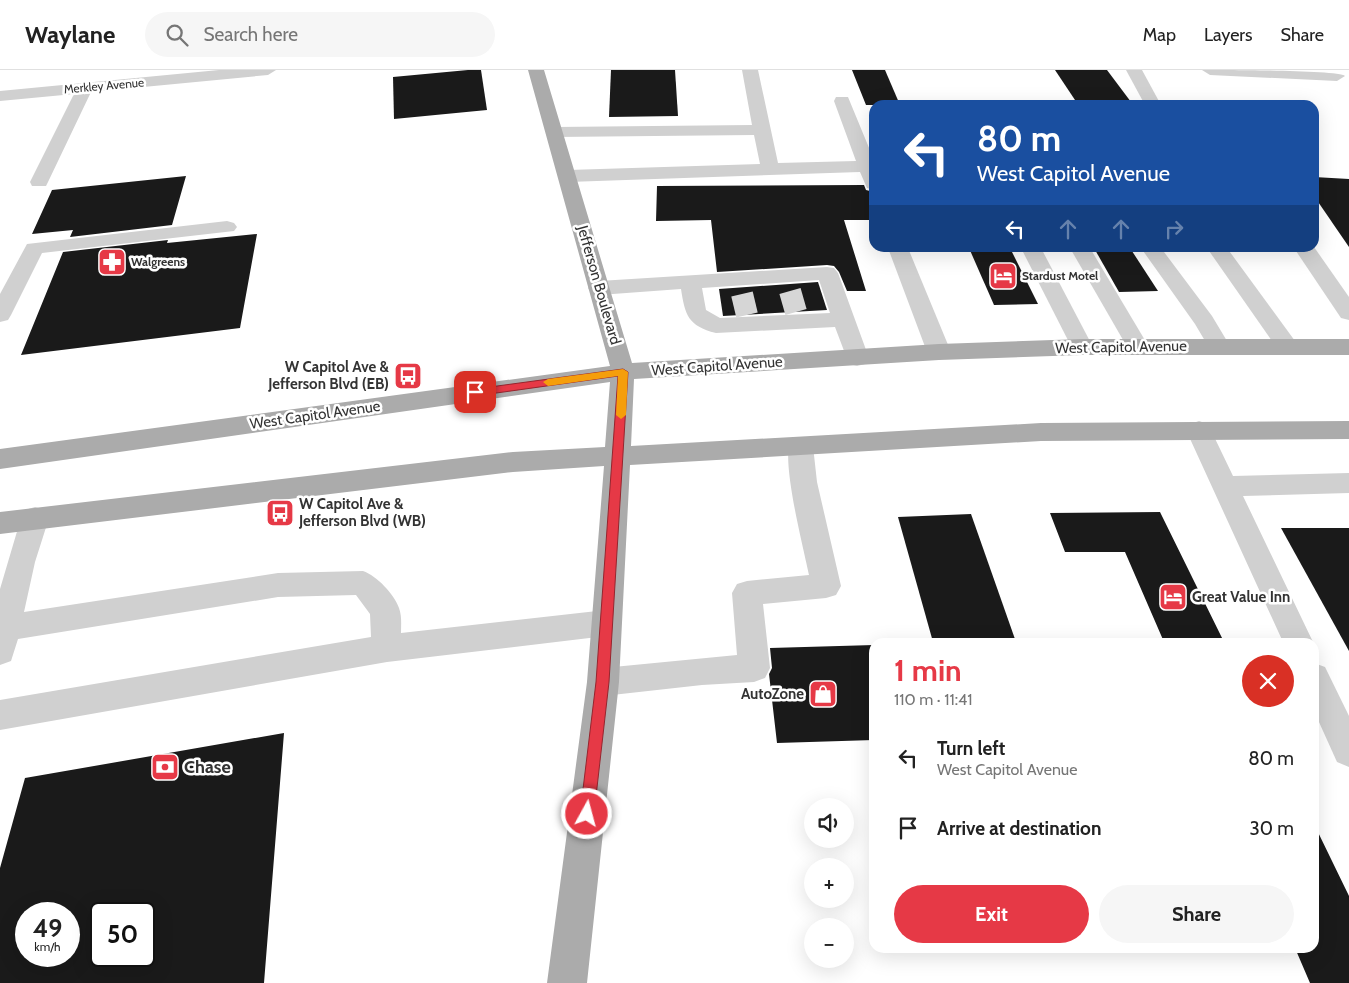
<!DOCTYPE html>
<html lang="en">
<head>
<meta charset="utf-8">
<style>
  :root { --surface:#fff; --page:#f6f6f6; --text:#222; --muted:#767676; --line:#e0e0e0; --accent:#e63946 }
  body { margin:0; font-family:Cabin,sans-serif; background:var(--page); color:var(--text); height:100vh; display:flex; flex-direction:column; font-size:19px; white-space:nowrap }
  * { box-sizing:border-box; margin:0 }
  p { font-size:16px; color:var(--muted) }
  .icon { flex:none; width:28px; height:28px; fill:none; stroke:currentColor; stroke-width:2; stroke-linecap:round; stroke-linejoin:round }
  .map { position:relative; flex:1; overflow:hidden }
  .sheet { position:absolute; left:869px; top:568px; width:450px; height:315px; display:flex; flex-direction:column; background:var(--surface); border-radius:15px; box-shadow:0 5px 20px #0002 }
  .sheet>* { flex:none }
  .guide { position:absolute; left:869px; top:30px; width:450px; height:152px; border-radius:15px; box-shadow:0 5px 20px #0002; background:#1a4fa0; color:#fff; overflow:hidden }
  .fabs { position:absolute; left:804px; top:728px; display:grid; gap:10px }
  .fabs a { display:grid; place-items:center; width:50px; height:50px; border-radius:50%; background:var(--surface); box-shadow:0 5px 20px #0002; font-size:25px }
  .speed { position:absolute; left:15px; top:832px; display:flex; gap:10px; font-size:25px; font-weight:700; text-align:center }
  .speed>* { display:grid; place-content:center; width:65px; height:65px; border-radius:50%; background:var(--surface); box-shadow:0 5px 20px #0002; line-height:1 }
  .speed small { font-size:12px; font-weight:400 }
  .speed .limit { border:2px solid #111; border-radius:8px; background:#fff; color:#111 }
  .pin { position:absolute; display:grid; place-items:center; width:42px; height:42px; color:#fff; margin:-21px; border-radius:10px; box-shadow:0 2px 8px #0006 }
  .me { position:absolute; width:55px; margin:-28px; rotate:7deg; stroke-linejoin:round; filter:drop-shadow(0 0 4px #0008) }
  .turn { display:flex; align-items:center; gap:18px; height:105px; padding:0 25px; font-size:22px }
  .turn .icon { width:65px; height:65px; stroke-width:2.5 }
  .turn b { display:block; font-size:35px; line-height:42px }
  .lanes { display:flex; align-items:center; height:48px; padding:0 25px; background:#0003; justify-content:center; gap:25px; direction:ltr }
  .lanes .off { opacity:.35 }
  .round { display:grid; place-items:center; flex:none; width:52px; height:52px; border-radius:26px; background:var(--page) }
  .headline { display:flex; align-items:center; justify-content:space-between; height:85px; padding:0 25px }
  h1 { font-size:30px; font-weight:800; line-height:38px; color:var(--accent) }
  .cta { display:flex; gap:10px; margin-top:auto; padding:10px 25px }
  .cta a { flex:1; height:58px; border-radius:30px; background:var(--accent); color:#fff; font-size:20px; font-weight:800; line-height:58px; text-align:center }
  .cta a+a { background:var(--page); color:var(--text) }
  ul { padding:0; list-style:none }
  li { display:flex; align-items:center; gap:15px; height:70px; padding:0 25px }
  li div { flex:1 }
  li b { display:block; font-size:19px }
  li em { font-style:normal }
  header { display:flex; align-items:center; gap:30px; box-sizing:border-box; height:70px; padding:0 25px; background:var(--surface); border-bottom:1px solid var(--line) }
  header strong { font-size:24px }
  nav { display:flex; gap:28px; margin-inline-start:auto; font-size:18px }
  .search { width:350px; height:45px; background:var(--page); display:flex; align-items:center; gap:12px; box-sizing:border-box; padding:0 18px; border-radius:28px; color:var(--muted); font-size:19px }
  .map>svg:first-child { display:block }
  .building { fill:#1a1a1a; fill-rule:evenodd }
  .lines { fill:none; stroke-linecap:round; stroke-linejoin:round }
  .minor-tunnel { stroke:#d6d6d6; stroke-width:22; stroke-dasharray:22 11; stroke-linecap:butt }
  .minor { fill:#d0d0d0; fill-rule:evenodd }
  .major { fill:#ababab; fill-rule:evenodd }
  .route { fill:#e63946; stroke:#96252e }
  .slow { fill:#f59e0b }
  .labels { text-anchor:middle; stroke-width:5; stroke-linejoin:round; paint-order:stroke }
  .far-street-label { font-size:12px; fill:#333; stroke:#fff }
  .far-poi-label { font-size:12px; font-weight:bold; fill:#333; stroke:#fff; text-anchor:start }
  .street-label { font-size:15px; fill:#333; stroke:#fff }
  .poi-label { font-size:15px; font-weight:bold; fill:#333; stroke:#fff; text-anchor:end }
  .near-poi-label { font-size:18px; font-weight:bold; fill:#333; stroke:#fff; text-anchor:start }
</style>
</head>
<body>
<header>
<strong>Waylane</strong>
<div class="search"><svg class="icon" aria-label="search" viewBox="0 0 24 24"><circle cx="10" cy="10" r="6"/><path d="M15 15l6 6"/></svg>Search here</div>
<nav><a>Map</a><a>Layers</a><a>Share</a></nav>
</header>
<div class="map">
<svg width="1349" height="913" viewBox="0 0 1349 913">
  <rect width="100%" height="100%" fill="#fff"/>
  <!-- building -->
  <g class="building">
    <polygon points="468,0 481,0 487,40 394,49 393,7"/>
    <polygon points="611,0 675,0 678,46 609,47"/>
    <polygon points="852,0 885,0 900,35 866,35"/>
    <polygon points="1055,0 1107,0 1131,32 1077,33"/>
    <polygon points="186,106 172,155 70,167 73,160 32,164 52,120"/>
    <polygon points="1314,107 1349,109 1349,177 1314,126"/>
    <polygon points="864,115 866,120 874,122 874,150 844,150 866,221 847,221 839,202 834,196 827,195 717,202 711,150 656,151 657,116"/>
    <polygon points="257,164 240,258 21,285 63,182 168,170 167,173"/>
    <polygon points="969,178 1010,178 1038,234 994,235"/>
    <polygon points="1094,178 1130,178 1158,221 1119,222"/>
    <polygon points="818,212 827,240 723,246 719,219"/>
    <polygon points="1160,442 1224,572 1164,572 1125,482 1065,482 1050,443"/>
    <polygon points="971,444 1016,572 933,572 898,447"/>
    <polygon points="1281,458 1349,458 1349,581"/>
    <polygon points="874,575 874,670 777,673 769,604 772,598 770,578"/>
    <path d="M 284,663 L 264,913 L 0,913 L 0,798 L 25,708 ZM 26,844 L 69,844 L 69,886 L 26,886 ZM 101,844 L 144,844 L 144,886 L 101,886 Z"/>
    <polygon points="1314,754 1349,826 1349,913 1310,913 1295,878 1314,878"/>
  </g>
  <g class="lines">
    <!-- minor-tunnel -->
    <g class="minor-tunnel">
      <polyline points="790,221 796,242"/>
      <polyline points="742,224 747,245"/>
    </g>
    <!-- minor -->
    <g class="minor">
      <polygon points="219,0 276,0 268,5 91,22 48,112 46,116 32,116 30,112 74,24 0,31 0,21"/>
      <polygon points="742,0 758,0 778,93 856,91 834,31 836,27 848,27 874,90 874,120 867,118 860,102 568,112 561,110 559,106 561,102 568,100 760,94 754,65 555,67 549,66 546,62 549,58 555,57 752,55"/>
      <polygon points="1126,0 1142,0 1161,35 1145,35"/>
      <path d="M 1202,0 C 1221,0 1338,0 1345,6 L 1337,11 L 1210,5 Z"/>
      <polygon points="227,151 234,153 237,157 234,161 42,183 11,245 8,250 0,252 0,224 27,174"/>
      <polygon points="1314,177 1349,227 1349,250 1341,248 1294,178"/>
      <polygon points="888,178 908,178 951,282 947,287 939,290 931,287 927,282"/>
      <polygon points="1021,178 1041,178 1093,277 1090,282 1082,285 1074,282"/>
      <polygon points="1070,178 1090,178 1149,277 1146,282 1138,285 1130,282"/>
      <polygon points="1141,178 1161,178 1212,246 1230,276 1227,281 1219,284 1211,281 1195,254"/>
      <polygon points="1207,178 1227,178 1295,271 1298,276 1295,281 1287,284 1279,281"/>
      <path d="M 827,197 L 834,198 L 838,203 L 869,288 L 865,294 L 857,296 L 849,294 L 835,257 L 716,263 C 688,256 685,245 681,219 L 599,225 L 591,223 L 588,218 L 591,213 L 599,211 ZM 819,210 L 830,243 L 720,248 L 706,240 L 702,218 Z"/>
      <polygon points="1199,351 1208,354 1233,406 1349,403 1349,423 1243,426 1313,572 1283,572 1186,360 1190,354"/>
      <path d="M 800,367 L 809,369 L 813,376 L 817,412 L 841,516 L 836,525 L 826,528 L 763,534 L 770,598 L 765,608 L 754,612 L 702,615 L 603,626 L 592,622 L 587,612 L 592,602 L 603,598 L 737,585 L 732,523 L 737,514 L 747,511 L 809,505 C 804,480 780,388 791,369 Z"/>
      <path d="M 35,437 L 45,440 L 49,448 L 35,492 L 24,542 L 278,503 L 363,501 C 377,506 394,524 399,538 C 402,546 401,555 401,563 L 606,540 L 617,544 L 621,553 L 617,562 L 606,566 L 387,592 L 0,660 L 0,630 L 371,567 L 370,544 L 356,525 L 278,527 L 18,569 L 11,591 L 0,595 L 0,519 L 21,448 L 25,440 Z"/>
      <polygon points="1314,593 1325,597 1349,646 1349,697 1337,692 1314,641"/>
    </g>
    <!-- major -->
    <polygon class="major" points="528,0 544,0 632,293 939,274 1082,269 1349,269 1349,285 1082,285 939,290 634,309 631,376 1041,353 1349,351 1349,369 1041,371 630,395 619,612 587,913 547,913 587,612 604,396 513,402 0,464 0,442 513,382 605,377 610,312 0,399 0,379 610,296"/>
  </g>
  <!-- route -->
  <polygon class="route" points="623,299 628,302 609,612 594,744 592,749 587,751 582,749 580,744 596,612 618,306 475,326 470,322 475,319"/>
  <!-- slow -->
  <polygon class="slow" points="623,299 628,302 626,345 621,349 616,345 618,306 548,316 543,312 548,309"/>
  <!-- icons -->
  <defs>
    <symbol id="pharmacy-square" viewBox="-11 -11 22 22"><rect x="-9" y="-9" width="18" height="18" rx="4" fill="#e63946" stroke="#fff"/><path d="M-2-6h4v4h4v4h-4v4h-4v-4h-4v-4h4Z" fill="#fff"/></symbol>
    <symbol id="hotel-square" viewBox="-11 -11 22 22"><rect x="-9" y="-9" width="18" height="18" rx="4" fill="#e63946" stroke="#fff"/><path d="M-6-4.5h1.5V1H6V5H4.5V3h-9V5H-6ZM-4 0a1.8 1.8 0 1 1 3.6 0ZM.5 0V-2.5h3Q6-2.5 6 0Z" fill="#fff"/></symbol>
    <symbol id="bus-square" viewBox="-11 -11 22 22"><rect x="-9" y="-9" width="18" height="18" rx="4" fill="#e63946" stroke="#fff"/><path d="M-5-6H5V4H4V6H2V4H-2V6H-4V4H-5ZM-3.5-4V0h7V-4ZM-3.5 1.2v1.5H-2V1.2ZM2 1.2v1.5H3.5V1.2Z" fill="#fff"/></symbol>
    <symbol id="shop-square" viewBox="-11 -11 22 22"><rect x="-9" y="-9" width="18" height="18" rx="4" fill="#e63946" stroke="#fff"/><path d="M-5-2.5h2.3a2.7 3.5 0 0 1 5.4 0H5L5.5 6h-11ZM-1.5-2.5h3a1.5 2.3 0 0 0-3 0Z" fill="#fff"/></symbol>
    <symbol id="bank-square" viewBox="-11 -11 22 22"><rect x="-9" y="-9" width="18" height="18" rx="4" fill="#e63946" stroke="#fff"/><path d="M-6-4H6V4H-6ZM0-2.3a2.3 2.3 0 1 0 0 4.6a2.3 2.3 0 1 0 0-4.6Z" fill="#fff"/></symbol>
  </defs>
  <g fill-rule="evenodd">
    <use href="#pharmacy-square" x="96" y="176" width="32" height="32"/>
    <use href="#hotel-square" x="987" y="190" width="32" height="32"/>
    <use href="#bus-square" x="392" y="290" width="32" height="32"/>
    <use href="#bus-square" x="264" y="427" width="32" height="32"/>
    <use href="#hotel-square" x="1157" y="511" width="32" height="32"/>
    <use href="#shop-square" x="807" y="608" width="32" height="32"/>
    <use href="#bank-square" x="149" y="681" width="32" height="32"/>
  </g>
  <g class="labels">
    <!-- far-street labels -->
    <g class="far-street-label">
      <text transform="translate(104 16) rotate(-5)" y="4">Merkley Avenue</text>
    </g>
    <!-- far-poi labels -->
    <g class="far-poi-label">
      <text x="131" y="196">Walgreens</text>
      <text x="1022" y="210">Stardust Motel</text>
    </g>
    <!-- street labels -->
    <g class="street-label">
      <text transform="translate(599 215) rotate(74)" y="5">Jefferson Boulevard</text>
      <text transform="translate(1121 277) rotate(-1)" y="5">West Capitol Avenue</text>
      <text transform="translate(717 296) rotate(-4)" y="5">West Capitol Avenue</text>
      <text transform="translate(315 345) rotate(-8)" y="5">West Capitol Avenue</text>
    </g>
    <!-- poi labels -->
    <g class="poi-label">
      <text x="389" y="302">W Capitol Ave &amp;<tspan x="389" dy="17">Jefferson Blvd (EB)</tspan></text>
      <text x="299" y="439" text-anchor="start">W Capitol Ave &amp;<tspan x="299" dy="17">Jefferson Blvd (WB)</tspan></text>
      <text x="1192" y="532" text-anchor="start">Great Value Inn</text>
      <text x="804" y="629">AutoZone</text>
    </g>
    <!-- near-poi labels -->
    <g class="near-poi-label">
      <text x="184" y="703">Chase</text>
    </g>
  </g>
</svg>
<div class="fabs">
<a><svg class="icon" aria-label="sound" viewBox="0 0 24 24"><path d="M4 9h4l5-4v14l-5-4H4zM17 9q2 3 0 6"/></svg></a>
<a>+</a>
<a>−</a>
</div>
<div class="speed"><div>49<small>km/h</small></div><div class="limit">50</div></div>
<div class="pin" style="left:475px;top:322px;background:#d93025"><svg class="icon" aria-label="arrive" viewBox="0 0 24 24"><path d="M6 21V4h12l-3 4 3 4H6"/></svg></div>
<svg class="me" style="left:587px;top:744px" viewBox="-20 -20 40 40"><circle r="17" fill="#e63946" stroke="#fff" stroke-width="3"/><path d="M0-11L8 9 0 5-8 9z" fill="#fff"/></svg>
<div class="guide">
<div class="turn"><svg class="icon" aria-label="left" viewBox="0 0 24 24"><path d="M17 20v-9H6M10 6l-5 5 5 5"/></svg><div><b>80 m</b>West Capitol Avenue</div></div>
<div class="lanes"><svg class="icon" aria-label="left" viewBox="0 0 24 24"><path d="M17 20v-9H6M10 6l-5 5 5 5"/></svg><svg class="icon off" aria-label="ahead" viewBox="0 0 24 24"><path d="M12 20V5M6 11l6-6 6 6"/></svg><svg class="icon off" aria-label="ahead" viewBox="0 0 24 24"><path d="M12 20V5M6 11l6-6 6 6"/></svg><svg class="icon off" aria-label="right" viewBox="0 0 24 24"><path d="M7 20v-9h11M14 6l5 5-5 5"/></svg></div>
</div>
<section class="sheet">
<div class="headline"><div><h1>1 min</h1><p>110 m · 11:41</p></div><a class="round" style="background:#d93025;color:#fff"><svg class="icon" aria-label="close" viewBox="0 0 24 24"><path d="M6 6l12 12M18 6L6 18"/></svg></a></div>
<ul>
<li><svg class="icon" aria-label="left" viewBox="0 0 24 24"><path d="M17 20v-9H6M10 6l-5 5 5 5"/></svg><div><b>Turn left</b><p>West Capitol Avenue</p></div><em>80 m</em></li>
<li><svg class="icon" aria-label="arrive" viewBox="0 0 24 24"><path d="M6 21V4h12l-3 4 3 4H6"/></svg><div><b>Arrive at destination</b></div><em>30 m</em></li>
</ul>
<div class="cta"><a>Exit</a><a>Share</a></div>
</section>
</div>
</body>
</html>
